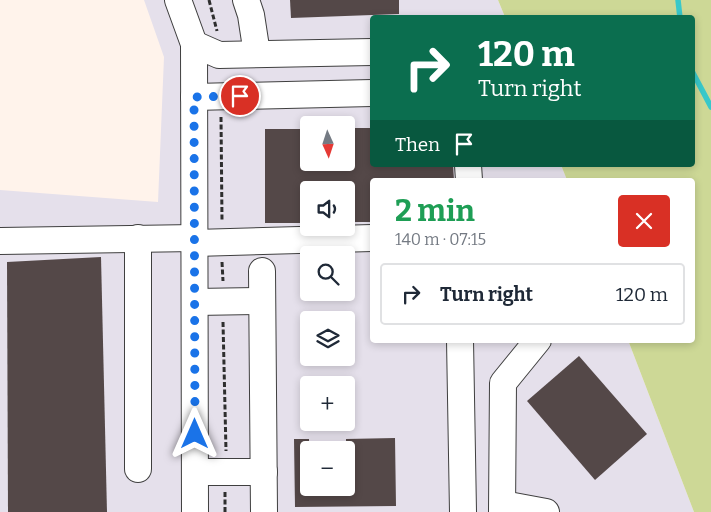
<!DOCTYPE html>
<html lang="en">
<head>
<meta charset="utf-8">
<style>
  :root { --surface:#fff; --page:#f2f2f3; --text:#1f2937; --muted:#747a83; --line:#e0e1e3 }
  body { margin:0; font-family:Bitter,serif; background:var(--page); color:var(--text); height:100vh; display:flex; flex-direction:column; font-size:19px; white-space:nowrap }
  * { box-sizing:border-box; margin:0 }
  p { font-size:16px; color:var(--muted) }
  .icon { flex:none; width:28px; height:28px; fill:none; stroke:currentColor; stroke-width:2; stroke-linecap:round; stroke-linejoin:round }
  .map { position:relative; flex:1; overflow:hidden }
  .drawer { position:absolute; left:370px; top:178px; width:325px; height:165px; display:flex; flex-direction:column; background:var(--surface); border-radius:5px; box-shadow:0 2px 8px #0003 }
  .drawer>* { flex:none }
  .top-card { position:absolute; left:370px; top:15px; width:325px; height:152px; border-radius:5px; box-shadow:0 2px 8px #0003; background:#0b6e4f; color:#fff; overflow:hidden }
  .needle { width:32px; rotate:177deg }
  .buttons { position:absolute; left:300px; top:116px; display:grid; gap:10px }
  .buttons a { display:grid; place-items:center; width:55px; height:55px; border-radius:5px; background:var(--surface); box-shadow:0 2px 8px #0003; font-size:25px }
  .pin { position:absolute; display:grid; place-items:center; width:42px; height:42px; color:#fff; margin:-21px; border:2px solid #fff; border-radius:50%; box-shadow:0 1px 5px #0007 }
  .me { position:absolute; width:55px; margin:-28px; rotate:0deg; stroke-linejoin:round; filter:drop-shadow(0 0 4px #0008) }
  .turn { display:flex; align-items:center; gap:18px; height:105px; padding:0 25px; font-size:22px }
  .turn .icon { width:65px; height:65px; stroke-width:2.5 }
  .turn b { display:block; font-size:35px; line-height:42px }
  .then { display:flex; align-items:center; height:48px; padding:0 25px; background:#0003; gap:10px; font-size:19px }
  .round { display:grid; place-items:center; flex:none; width:52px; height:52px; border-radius:5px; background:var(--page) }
  .headline { display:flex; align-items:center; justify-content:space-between; height:85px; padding:0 25px }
  h1 { font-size:30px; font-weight:700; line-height:38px; color:#1e9e55 }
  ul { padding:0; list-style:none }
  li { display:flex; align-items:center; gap:15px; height:62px; margin:0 10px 8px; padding:0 15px; border:2px solid var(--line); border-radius:5px }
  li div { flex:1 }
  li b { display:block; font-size:19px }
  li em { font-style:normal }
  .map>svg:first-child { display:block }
  .industrial { fill:#e5e0eb; fill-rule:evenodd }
  .forest { fill:#cdd896 }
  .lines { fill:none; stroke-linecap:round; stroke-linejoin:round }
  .stream { stroke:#39c8ca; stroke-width:5.5 }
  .building { fill:#544848 }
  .minor-casing { stroke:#3f3f3f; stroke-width:28 }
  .path { stroke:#2e2e2e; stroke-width:3; stroke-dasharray:5 2.5; stroke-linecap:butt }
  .minor { stroke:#fff; stroke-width:26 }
  .route { stroke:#1a73e8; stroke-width:9; stroke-dasharray:0 16.2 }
</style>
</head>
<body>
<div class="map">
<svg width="711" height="512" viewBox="0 0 711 512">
  <rect width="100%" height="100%" fill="#fff3eb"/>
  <!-- industrial -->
  <path class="industrial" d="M 144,0 L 498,0 L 505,17 L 372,18 L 372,165 L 561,165 L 567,180 L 372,180 L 372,340 L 628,340 L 694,512 L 0,512 L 0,190 L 158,202 L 164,57 ZM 309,125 L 346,125 L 346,162 L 309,162 ZM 309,190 L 346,190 L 346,228 L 309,228 ZM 309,255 L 346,255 L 346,292 L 309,292 ZM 309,320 L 346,320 L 346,358 L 309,358 ZM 309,385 L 346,385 L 346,422 L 309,422 ZM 309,450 L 346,450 L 346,488 L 309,488 Z"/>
  <!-- forest -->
  <polygon class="forest" points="498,0 711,0 711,512 694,512 628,340 692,340 692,180 567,180 561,165 692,165 692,18 505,17"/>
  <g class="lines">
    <!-- stream -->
    <g class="stream">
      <polyline points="678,0 680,18"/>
      <polyline points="692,71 711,107"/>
    </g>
  </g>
  <!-- building -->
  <g class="building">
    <polygon points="290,0 399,0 399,14 291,18"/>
    <polygon points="346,128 372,128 372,165 453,165 454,180 372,180 372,222 346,222 346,190 309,190 309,223 265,223 265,129 309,129 309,162 346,162"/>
    <polygon points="101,257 107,512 8,512 7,262"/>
    <polygon points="579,356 647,434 595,480 527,401"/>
    <polygon points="395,438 396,506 295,507 294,439 309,439 309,488 346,488 346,439"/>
  </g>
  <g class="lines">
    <defs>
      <g id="minor">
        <polyline points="178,0 194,44 195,512"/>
        <polyline points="246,0 251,15 257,54"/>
        <polyline points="194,44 219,55 372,52"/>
        <polyline points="194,97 372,93"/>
        <polyline points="468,165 469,180"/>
        <polyline points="138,238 138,469"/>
        <polyline points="0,241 195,238"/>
        <polyline points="195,243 372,238"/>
        <polyline points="262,271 264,512"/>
        <polyline points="195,302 262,301"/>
        <polyline points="460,340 463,512"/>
        <polyline points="195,472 264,472"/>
        <polyline points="503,504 546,512"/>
        <polyline points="502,512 503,383 538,340"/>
      </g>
    </defs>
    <!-- minor casing -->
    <use href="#minor" class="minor-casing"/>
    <!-- path -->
    <g class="path">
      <polyline points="209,0 217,31"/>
      <polyline points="221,117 222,221"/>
      <polyline points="222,262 223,281"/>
      <polyline points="223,322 226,451"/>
      <polyline points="225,512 225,492"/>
    </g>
    <!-- minor -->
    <use href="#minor" class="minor"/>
  </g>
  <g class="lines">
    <!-- route -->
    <polyline class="route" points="195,434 194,97 240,96"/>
  </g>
</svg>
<div class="buttons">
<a><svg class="needle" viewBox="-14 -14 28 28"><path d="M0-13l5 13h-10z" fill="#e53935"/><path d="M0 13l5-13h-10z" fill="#747a83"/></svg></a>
<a><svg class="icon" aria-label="sound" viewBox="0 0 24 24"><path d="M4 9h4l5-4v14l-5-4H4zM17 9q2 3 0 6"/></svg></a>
<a><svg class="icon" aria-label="search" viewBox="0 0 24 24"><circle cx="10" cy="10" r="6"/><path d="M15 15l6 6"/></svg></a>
<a><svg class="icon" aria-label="layers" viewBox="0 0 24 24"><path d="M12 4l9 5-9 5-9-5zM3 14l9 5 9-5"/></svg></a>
<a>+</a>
<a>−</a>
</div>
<div class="pin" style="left:240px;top:96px;background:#d93025"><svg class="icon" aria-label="arrive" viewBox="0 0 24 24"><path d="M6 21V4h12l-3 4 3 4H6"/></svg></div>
<svg class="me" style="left:195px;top:434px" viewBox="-20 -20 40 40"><path d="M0-17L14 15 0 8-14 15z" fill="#1a73e8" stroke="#fff" stroke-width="4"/></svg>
<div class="top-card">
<div class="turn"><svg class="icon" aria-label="right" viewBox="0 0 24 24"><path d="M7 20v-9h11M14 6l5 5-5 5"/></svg><div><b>120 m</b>Turn right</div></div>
<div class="then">Then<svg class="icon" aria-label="arrive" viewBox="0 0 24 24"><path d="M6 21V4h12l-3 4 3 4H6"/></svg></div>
</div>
<section class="drawer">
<div class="headline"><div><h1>2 min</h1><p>140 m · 07:15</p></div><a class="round" style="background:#d93025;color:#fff"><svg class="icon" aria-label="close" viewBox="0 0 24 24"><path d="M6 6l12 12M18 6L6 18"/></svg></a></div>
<ul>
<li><svg class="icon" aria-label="right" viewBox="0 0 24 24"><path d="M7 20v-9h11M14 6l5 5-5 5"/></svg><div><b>Turn right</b></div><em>120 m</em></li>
</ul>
</section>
</div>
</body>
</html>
